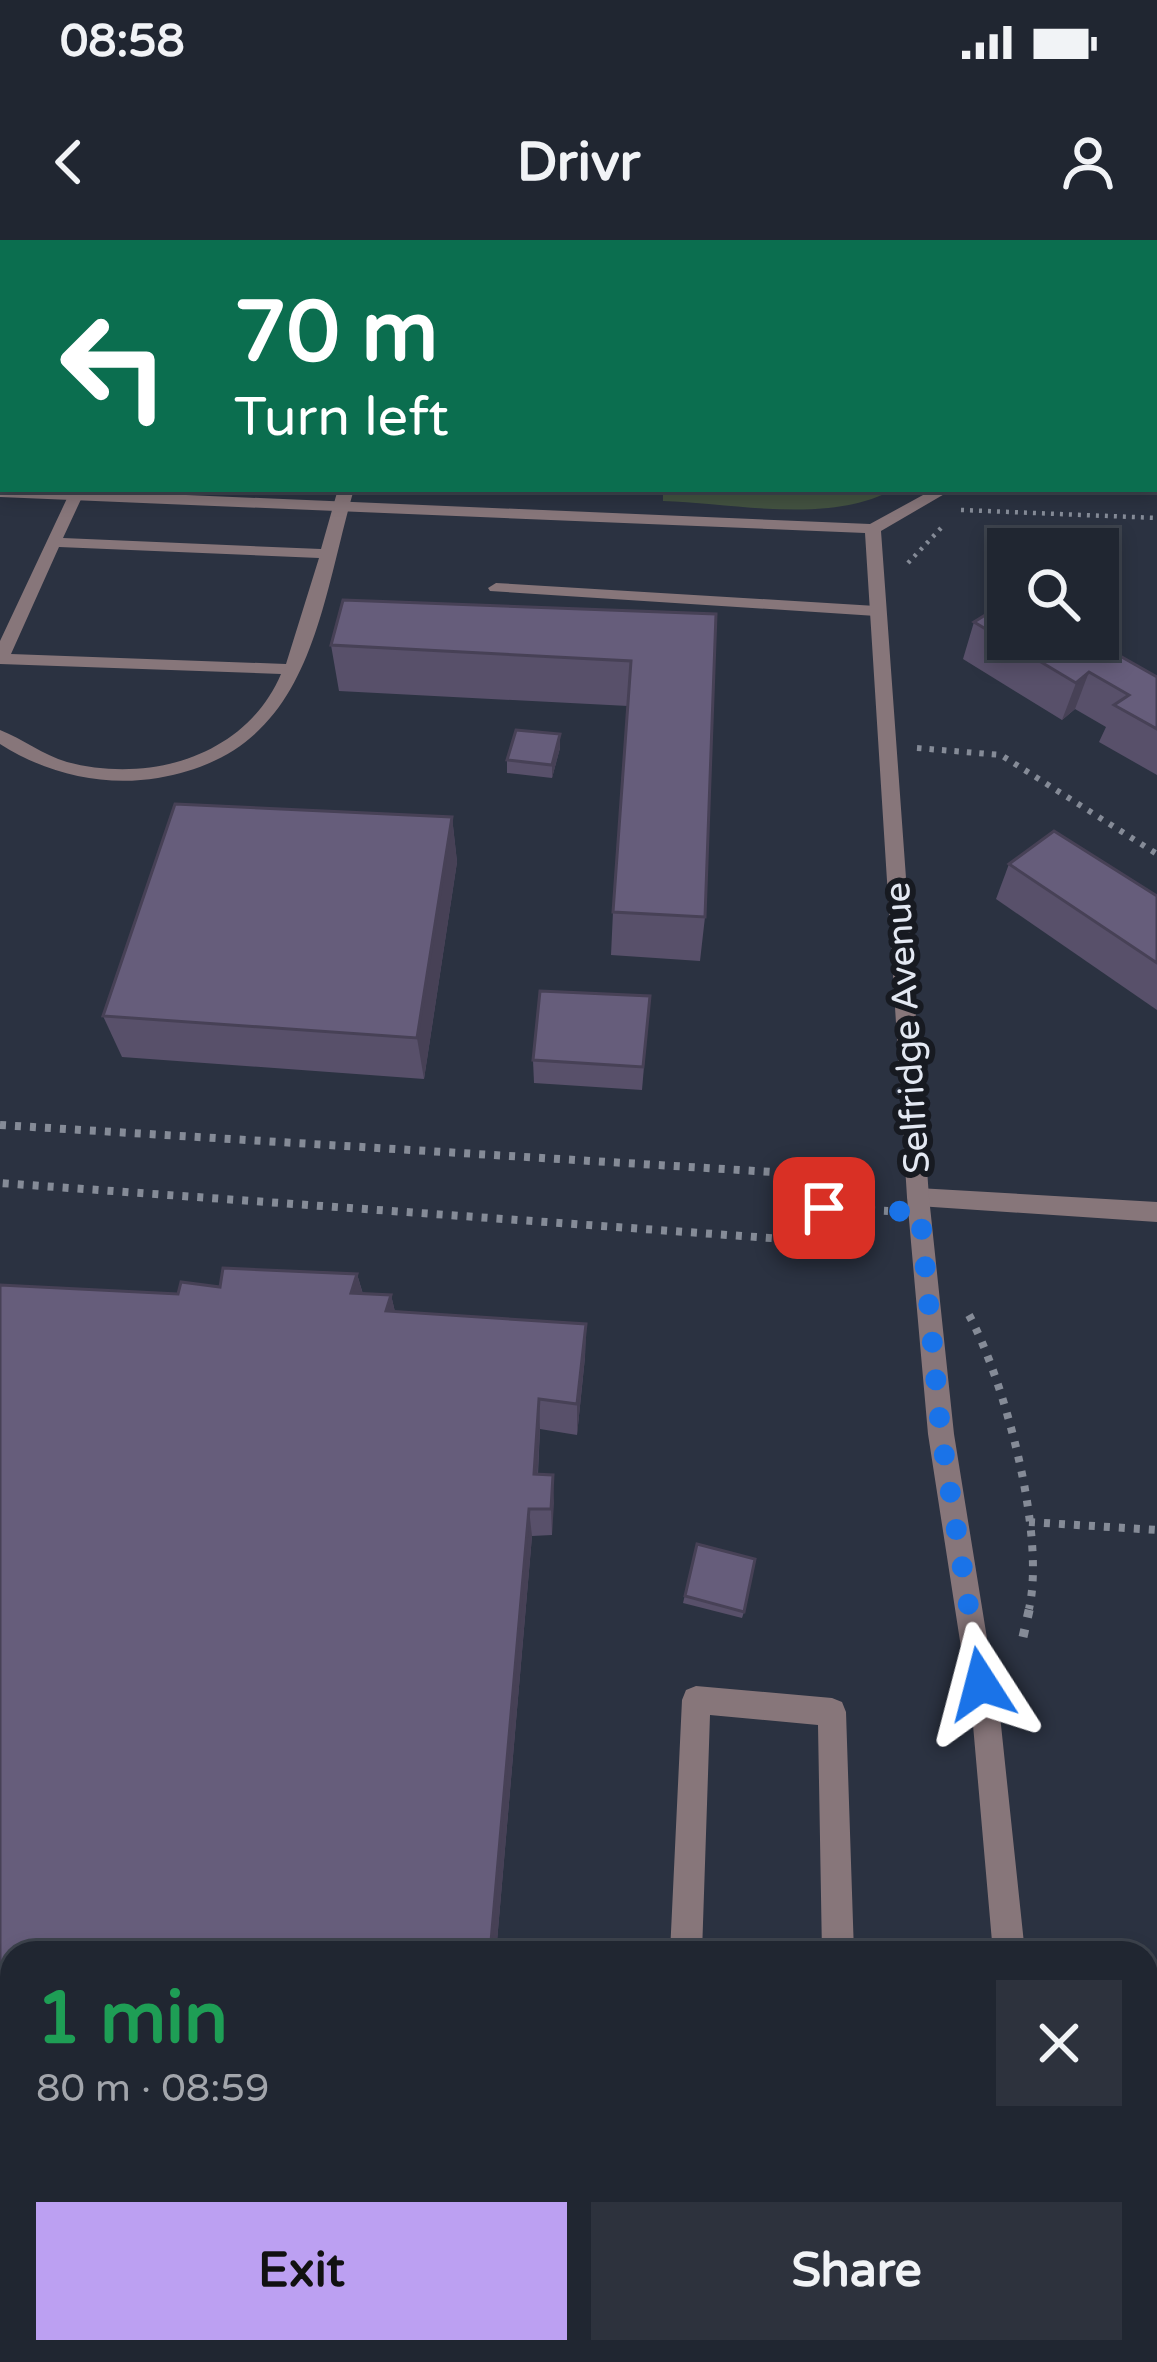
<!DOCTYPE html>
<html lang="en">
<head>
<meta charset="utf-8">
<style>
  :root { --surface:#202631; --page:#2d323d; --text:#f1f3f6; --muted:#a2a5ab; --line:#3d434d; --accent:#bca0f2 }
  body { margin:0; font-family:"Varela Round",sans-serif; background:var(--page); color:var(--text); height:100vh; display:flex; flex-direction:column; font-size:45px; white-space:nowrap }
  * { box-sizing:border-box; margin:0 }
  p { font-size:39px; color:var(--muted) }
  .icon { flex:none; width:66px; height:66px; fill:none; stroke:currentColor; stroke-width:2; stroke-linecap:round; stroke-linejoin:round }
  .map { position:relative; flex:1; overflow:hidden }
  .panel { position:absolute; left:0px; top:1701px; width:1158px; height:423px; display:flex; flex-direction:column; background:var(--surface); border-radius:36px 36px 0 0; box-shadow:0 6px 18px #0003,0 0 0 3px var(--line) }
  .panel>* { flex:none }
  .hud { position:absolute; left:0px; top:0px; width:1158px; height:252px; box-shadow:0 6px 18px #0003,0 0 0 3px var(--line); background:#0b6e4f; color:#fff; overflow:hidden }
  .controls { position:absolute; left:987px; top:288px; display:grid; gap:24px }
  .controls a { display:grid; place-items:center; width:132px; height:132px; border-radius:0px; background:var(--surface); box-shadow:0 6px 18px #0003,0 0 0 3px var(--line); font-size:60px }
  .pin { position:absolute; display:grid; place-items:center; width:102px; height:102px; color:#fff; margin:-51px; border-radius:24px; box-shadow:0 6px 18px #0006 }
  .me { position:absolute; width:132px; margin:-66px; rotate:351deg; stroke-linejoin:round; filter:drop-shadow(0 0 9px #0008) }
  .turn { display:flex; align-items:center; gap:42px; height:252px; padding:0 36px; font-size:54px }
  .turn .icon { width:156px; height:156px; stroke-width:2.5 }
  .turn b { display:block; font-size:84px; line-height:102px }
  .round { display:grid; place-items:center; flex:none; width:126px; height:126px; border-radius:0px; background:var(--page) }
  .summary { display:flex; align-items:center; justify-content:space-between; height:204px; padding:0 36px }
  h1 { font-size:72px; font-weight:700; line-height:90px; color:#1e9e55 }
  .primary-button { display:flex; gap:24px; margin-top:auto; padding:24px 36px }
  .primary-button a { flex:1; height:138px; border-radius:0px; background:var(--accent); color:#111; font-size:48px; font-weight:700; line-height:138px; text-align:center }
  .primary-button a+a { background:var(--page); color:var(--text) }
  .status { display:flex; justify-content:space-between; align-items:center; height:84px; padding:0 60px; background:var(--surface); direction:ltr }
  .status svg { height:33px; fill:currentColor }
  header { display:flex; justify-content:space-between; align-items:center; height:156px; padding:0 36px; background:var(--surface); font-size:54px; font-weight:700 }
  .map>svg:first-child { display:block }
  .green { fill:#435241 }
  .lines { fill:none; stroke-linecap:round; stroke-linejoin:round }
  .path-far3 { stroke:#858b97; stroke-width:4.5; stroke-dasharray:3 6; stroke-linecap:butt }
  .path-far2 { stroke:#858b97; stroke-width:6; stroke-dasharray:4.5 8; stroke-linecap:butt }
  .path-far1 { stroke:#858b97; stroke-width:8; stroke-dasharray:6 9; stroke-linecap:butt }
  .path { stroke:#858b97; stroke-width:9; stroke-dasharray:8 12; stroke-linecap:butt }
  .service { fill:#87767a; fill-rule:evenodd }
  .pedestrian { fill:#87767a; fill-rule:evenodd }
  .minor { fill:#87767a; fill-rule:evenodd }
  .wall { fill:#58506a }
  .shaded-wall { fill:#474156 }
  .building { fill:#665d7b; stroke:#474156; stroke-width:3 }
  .route { stroke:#1a73e8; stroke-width:21; stroke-dasharray:0 37.8 }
  .labels { text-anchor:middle; stroke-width:12; stroke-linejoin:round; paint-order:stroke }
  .street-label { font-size:36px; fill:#e3e8f2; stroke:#171a21 }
</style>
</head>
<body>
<div class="status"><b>08:58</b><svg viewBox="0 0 49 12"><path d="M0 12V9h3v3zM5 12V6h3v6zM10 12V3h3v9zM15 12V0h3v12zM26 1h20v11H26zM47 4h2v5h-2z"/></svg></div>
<header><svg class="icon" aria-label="back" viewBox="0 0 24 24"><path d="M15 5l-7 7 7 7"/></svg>Drivr<svg class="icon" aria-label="person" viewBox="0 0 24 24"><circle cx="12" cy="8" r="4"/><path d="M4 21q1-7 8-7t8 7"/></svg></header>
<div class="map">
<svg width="1157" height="2122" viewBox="0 0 1157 2122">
  <rect width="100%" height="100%" fill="#2b3241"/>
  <!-- green -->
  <path class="green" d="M 663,249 L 894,249 C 830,285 733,263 663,261 Z"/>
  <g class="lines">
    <!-- path-far3 -->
    <g class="path-far3">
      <polyline points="961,270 1157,278"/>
      <polyline points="908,323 943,286"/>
    </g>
    <!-- path-far2 -->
    <polyline class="path-far2" points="917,508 1001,515 1157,614"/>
    <!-- path-far1 -->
    <g class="path-far1">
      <polyline points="0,885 822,935 826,1002 0,943"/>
      <polyline points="824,968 888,971"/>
      <path d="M 969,1075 C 1005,1142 1046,1295 1029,1369"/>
      <polyline points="1029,1282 1157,1290"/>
    </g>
    <!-- path -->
    <polyline class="path" points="1023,1397 1030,1366"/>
    <!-- service -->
    <g class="service">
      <path d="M 338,249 L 354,249 C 318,374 312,512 158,538 C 103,547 47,534 0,504 L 0,490 C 23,499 43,515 67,522 C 150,544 246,516 281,434 L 0,424 L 0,401 L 70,252 L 83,255 L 63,298 L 321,309 ZM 59,307 L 319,318 L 286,424 L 11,414 Z"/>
      <polygon points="496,343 876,366 884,371 876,376 490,351 488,348"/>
      <polygon points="696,1446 832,1458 842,1462 846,1472 854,1713 822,1713 818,1485 710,1475 702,1713 670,1713 682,1460 686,1450"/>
      <polygon points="653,2112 689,2112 688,2122 652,2122"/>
      <rect x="829" y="2112" width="36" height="10"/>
    </g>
    <!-- pedestrian -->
    <polygon class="pedestrian" points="918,948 1157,962 1157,982 918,966 910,964 907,957 910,950"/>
    <!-- minor -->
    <g class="minor">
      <polygon points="1053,0 1065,0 1066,3 1054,3"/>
      <polygon points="3,27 3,35 0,36 0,28"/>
      <polygon points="0,247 870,284 934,249 953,249 881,291 929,957 954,1194 1001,1485 1025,1713 993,1713 973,1485 928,1194 907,957 865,293 0,257"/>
      <polygon points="1025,2112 1061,2112 1062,2122 1026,2122"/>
    </g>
  </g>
  <!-- wall -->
  <g class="wall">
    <polygon points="0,68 3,68 3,183 0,174"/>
    <polygon points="716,374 705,677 700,721 611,715 613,672 628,466 339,451 331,405"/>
    <polygon points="974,382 1157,437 1157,535 1099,502 1106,487 1075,469 1062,480 963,419"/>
    <polygon points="560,494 560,508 552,538 507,533 507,520"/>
    <polygon points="452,577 457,622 424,839 122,817 103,776"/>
    <polygon points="1009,624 1157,656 1157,770 996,659"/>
    <polygon points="650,756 642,850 534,843 533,820"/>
    <polygon points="223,1028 357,1034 363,1054 391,1055 395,1072 586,1084 585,1117 577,1195 540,1189 538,1234 553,1235 552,1295 532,1296 496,1713 12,1713 12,2112 501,2112 500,2122 0,2122 0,1045 178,1054 181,1042 220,1047"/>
    <polygon points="697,1304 744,1372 742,1378 683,1363"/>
  </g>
  <!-- shaded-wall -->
  <g class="shaded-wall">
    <polygon points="1089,432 1075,469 1062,480 1076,443"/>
    <polygon points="560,494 560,508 552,538 552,525"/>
    <polygon points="452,577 457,622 424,839 417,798"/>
    <polygon points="357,1034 367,1069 351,1053"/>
    <polygon points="391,1055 399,1089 386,1071"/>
    <polygon points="586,1084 585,1117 577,1195 577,1164"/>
    <polygon points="539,1159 540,1189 536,1262 534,1234"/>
    <polygon points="553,1235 554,1263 552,1295 551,1269"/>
    <polygon points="529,1269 532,1296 496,1713 490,1713"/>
  </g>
  <!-- building -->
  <g class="building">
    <polygon points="107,0 163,0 162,3 105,3"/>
    <polygon points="171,0 410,0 409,3 170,3"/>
    <polygon points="0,68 3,68 3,82 0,87"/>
    <polygon points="3,125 3,148 0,147 0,130"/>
    <polygon points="343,360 716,374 705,677 613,672 631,421 331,405"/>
    <polygon points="1008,361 1008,399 1090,399 1157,437 1157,489 1114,465 1129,455 1089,432 1076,443 974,382"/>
    <polygon points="516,490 560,494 552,525 507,520"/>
    <polygon points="175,564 452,577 417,798 103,776"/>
    <polygon points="1054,591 1157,656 1157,723 1009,624"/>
    <polygon points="540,751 650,756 643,827 533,820"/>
    <polygon points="223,1028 357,1034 351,1053 391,1055 386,1071 586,1084 577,1164 539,1159 534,1234 553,1235 551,1269 529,1269 490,1713 12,1713 12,2112 497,2112 496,2122 0,2122 0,1045 178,1054 181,1042 220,1047"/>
    <polygon points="697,1304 755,1319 744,1372 685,1356"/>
  </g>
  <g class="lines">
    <!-- route -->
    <polyline class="route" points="824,968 920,972 941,1194 981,1444"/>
  </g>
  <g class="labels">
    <!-- street labels -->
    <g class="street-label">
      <text transform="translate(906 788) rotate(-94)" y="13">Selfridge Avenue</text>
    </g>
  </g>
</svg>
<div class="controls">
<a><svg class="icon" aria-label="search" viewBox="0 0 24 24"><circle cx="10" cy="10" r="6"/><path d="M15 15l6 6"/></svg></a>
</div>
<div class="pin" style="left:824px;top:968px;background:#d93025"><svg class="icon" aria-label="arrive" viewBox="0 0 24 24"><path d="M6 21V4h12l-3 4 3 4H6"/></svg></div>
<svg class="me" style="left:981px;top:1444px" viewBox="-20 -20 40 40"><path d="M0-17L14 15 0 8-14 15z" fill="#1a73e8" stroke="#fff" stroke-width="4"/></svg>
<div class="hud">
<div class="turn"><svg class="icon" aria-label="left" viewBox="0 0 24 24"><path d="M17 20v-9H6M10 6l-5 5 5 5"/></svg><div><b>70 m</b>Turn left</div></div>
</div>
<section class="panel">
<div class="summary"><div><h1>1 min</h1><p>80 m · 08:59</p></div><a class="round"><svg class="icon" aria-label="close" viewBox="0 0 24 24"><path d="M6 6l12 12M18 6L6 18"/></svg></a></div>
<div class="primary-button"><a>Exit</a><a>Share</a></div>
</section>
</div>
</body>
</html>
